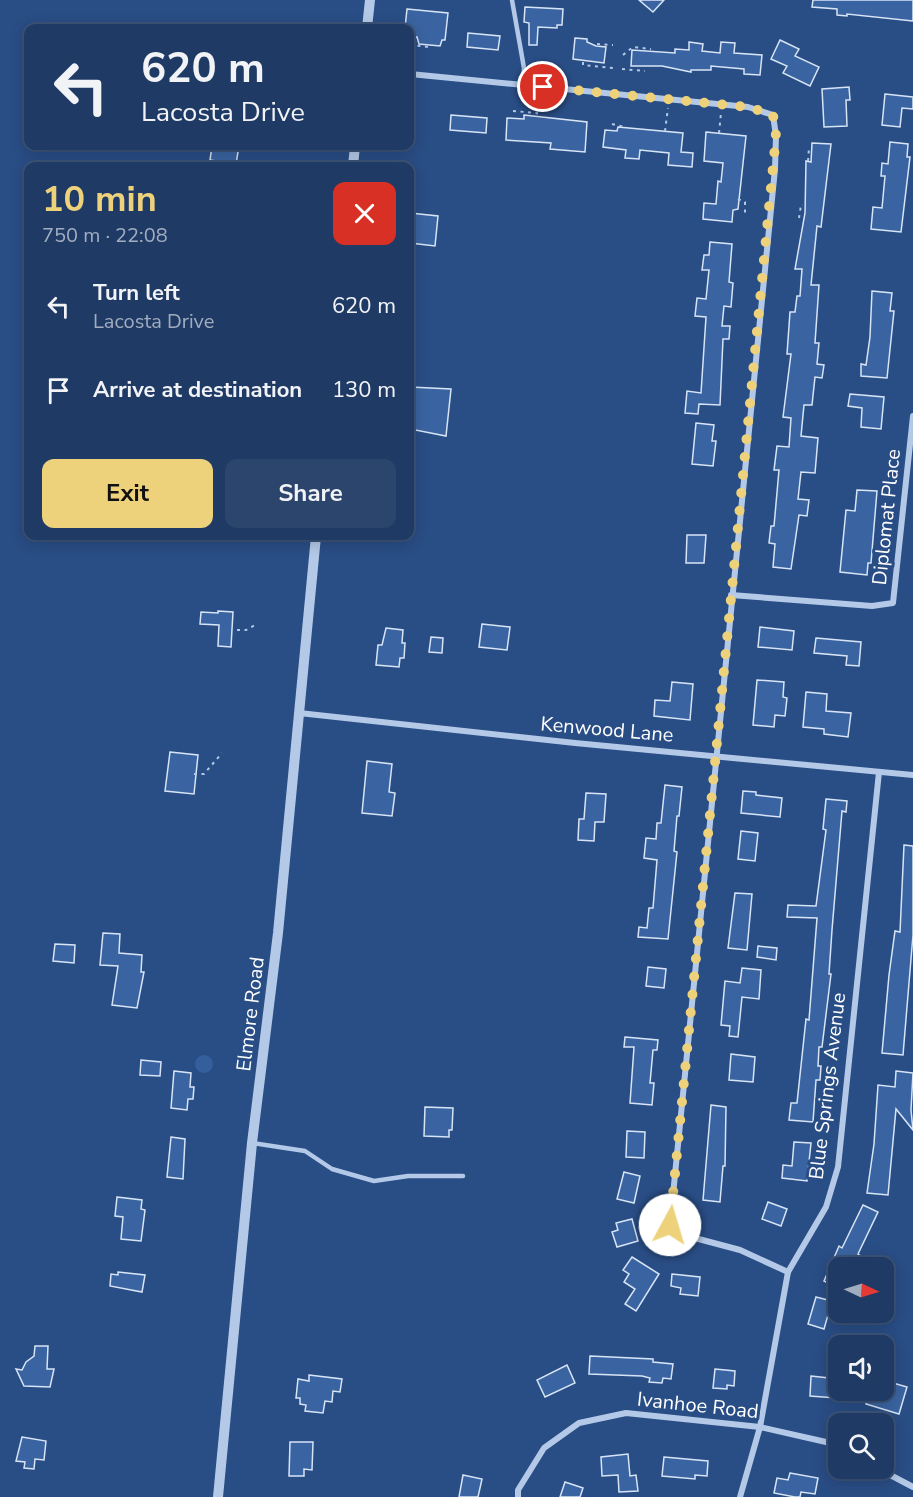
<!DOCTYPE html>
<html lang="en">
<head>
<meta charset="utf-8">
<style>
  :root { --surface:#1f3a64; --page:#2c456d; --text:#f1f3f6; --muted:#a1adbf; --line:#3c5478; --accent:#eed27b }
  body { margin:0; font-family:"Nunito Sans",sans-serif; background:var(--page); color:var(--text); height:100vh; display:flex; flex-direction:column; font-size:22px; white-space:nowrap }
  * { box-sizing:border-box; margin:0 }
  p { font-size:20px; color:var(--muted) }
  .icon { flex:none; width:33px; height:33px; fill:none; stroke:currentColor; stroke-width:2; stroke-linecap:round; stroke-linejoin:round }
  .map { position:relative; flex:1; overflow:hidden }
  .sheet { position:absolute; left:24px; top:162px; width:390px; height:378px; display:flex; flex-direction:column; background:var(--surface); border-radius:12px; box-shadow:0 3px 15px #0003,0 0 0 2px var(--line) }
  .sheet>* { flex:none }
  .guide { position:absolute; left:24px; top:24px; width:390px; height:126px; border-radius:12px; box-shadow:0 3px 15px #0003,0 0 0 2px var(--line); background:#1f3a64; color:var(--text); overflow:hidden }
  .needle { width:39px; rotate:94deg }
  .buttons { position:absolute; left:828px; top:1257px; display:grid; gap:12px }
  .buttons a { display:grid; place-items:center; width:66px; height:66px; border-radius:12px; background:var(--surface); box-shadow:0 3px 15px #0003,0 0 0 2px var(--line); font-size:30px }
  .pin { position:absolute; display:grid; place-items:center; width:51px; height:51px; color:#fff; margin:-26px; border:3px solid #fff; border-radius:50%; box-shadow:0 2px 6px #0007 }
  .me { position:absolute; width:66px; margin:-33px; rotate:6deg; stroke-linejoin:round; filter:drop-shadow(0 0 4px #0008) }
  .turn { display:flex; align-items:center; gap:21px; height:126px; padding:0 18px; font-size:27px }
  .turn .icon { width:78px; height:78px; stroke-width:2.5 }
  .turn b { display:block; font-size:42px; line-height:51px }
  .round { display:grid; place-items:center; flex:none; width:63px; height:63px; border-radius:12px; background:var(--page) }
  .overview { display:flex; align-items:center; justify-content:space-between; height:102px; padding:0 18px }
  h1 { font-size:36px; font-weight:700; line-height:45px; color:var(--accent) }
  .cta { display:flex; gap:12px; margin-top:auto; padding:12px 18px }
  .cta a { flex:1; height:69px; border-radius:12px; background:var(--accent); color:#111; font-size:24px; font-weight:700; line-height:69px; text-align:center }
  .cta a+a { background:var(--page); color:var(--text) }
  ul { padding:0; list-style:none }
  li { display:flex; align-items:center; gap:18px; height:84px; padding:0 18px }
  li div { flex:1 }
  li b { display:block; font-size:22px }
  li em { font-style:normal }
  .map>svg:first-child { display:block }
  .green { fill:#345f9c }
  .building { fill:#3a64a1; stroke:#d7e4f6; stroke-width:1.5 }
  .lines { fill:none; stroke-linecap:round; stroke-linejoin:round }
  .path { stroke:#b4c9e7; stroke-width:2; stroke-dasharray:3 4.5; stroke-linecap:butt }
  .service { stroke:#b4c9e7; stroke-width:4.5 }
  .minor { stroke:#b4c9e7; stroke-width:6 }
  .tertiary { stroke:#b4c9e7; stroke-width:10 }
  .route { stroke:#eed27b; stroke-width:10; stroke-dasharray:0 18 }
  .labels { text-anchor:middle; stroke-width:6; stroke-linejoin:round; paint-order:stroke }
  .street-label { font-size:20px; fill:#fff; stroke:#294d85 }
</style>
</head>
<body>
<div class="map">
<svg width="913" height="1497" viewBox="0 0 913 1497">
  <rect width="100%" height="100%" fill="#294d85"/>
  <!-- green -->
  <circle class="green" cx="204" cy="1064" r="9"/>
  <!-- building -->
  <g class="building">
    <polygon points="639,0 664,0 653,12"/>
    <polygon points="813,0 913,0 913,21 847,14 847,16 837,15 837,9 812,7"/>
    <polygon points="525,7 563,9 562,25 557,25 557,28 538,27 537,45 529,45 529,23 524,22"/>
    <polygon points="407,9 448,13 445,40 442,40 440,46 419,44 417,37 410,37 410,28 405,28"/>
    <polygon points="468,33 500,36 498,50 467,47"/>
    <polygon points="575,38 587,39 587,42 596,46 606,47 604,63 573,59"/>
    <polygon points="780,40 799,49 795,56 819,67 810,86 783,73 787,66 771,59"/>
    <polygon points="689,42 703,44 702,51 720,53 721,42 735,43 734,53 762,55 760,75 744,74 744,69 711,66 711,70 691,70 691,72 662,66 631,66 632,50 675,53 675,49 689,50"/>
    <polygon points="849,87 850,100 846,100 847,126 824,127 822,89"/>
    <polygon points="885,94 913,97 913,109 902,108 900,127 882,125"/>
    <polygon points="451,115 487,118 486,133 450,130"/>
    <polygon points="524,115 587,122 585,152 550,149 551,143 506,140 507,118 524,119"/>
    <polygon points="618,127 683,133 681,152 693,153 692,167 668,165 669,153 640,150 639,159 625,158 626,150 603,147 605,130 617,131"/>
    <polygon points="706,132 746,136 738,209 733,210 732,222 703,219 704,203 716,204 718,181 721,182 723,163 704,161"/>
    <polygon points="890,142 908,144 907,157 910,157 901,232 871,229 873,207 882,208 885,176 881,176 882,163 888,164"/>
    <polygon points="812,143 831,144 821,227 817,226 811,285 819,285 815,343 819,343 817,364 824,365 822,378 815,377 812,405 804,405 801,436 818,438 815,473 801,472 798,499 809,500 807,516 799,515 791,569 773,567 775,544 769,543 771,526 774,526 779,470 774,470 777,446 789,447 791,418 783,417 791,354 787,354 790,312 795,312 797,296 800,296 802,269 795,269 805,213 806,161 811,162"/>
    <polygon points="212,146 239,146 236,164 210,160"/>
    <polygon points="410,213 438,216 435,246 410,243"/>
    <polygon points="710,242 732,244 729,282 733,283 731,307 724,306 722,326 730,326 729,339 723,339 720,405 699,404 698,414 685,413 687,391 701,393 706,317 695,316 697,298 706,299 709,270 702,270 704,255 709,255"/>
    <polygon points="872,291 892,293 890,311 894,311 887,378 861,376 861,364 866,365 870,337"/>
    <polygon points="410,387 451,389 446,436 410,429"/>
    <polygon points="850,394 884,397 881,429 861,427 862,408 848,406"/>
    <polygon points="696,423 714,425 712,441 716,441 713,466 692,464"/>
    <polygon points="857,490 877,491 871,563 868,563 867,575 840,572 846,510 855,511"/>
    <polygon points="687,535 706,535 704,563 686,563"/>
    <polygon points="218,611 233,612 231,647 218,646 219,625 200,624 201,612 218,613"/>
    <polygon points="482,624 510,627 507,650 479,647"/>
    <polygon points="760,627 794,631 792,650 758,647"/>
    <polygon points="386,628 403,630 402,643 405,643 404,658 400,658 399,667 376,665 378,645 382,645"/>
    <polygon points="431,637 443,638 442,653 429,652"/>
    <polygon points="816,638 861,642 859,666 846,665 847,656 814,653"/>
    <polygon points="757,680 784,682 783,697 787,698 785,716 775,715 774,727 753,725"/>
    <polygon points="672,682 693,684 690,720 654,716 655,700 670,701"/>
    <polygon points="806,692 827,694 826,711 851,713 848,737 824,734 824,729 803,727"/>
    <polygon points="170,752 198,755 194,794 165,791"/>
    <polygon points="367,761 392,764 389,792 395,793 392,816 362,813"/>
    <polygon points="665,785 682,787 679,816 677,816 674,851 677,852 668,939 638,937 639,927 647,928 649,908 653,908 657,860 644,858 646,838 656,839 657,823 661,823"/>
    <polygon points="743,791 756,792 756,795 782,798 780,817 741,813"/>
    <polygon points="586,793 606,794 604,822 595,822 594,841 578,840 579,819 584,819"/>
    <polygon points="826,799 847,801 846,812 842,811 832,930 829,974 831,974 822,1047 819,1047 818,1066 821,1066 820,1080 816,1080 813,1122 789,1120 791,1103 797,1103 806,1019 809,1020 817,918 787,917 788,905 816,906 826,830 823,829"/>
    <polygon points="741,831 758,833 755,861 738,859"/>
    <polygon points="904,845 913,846 913,935 903,1055 882,1053 889,975 895,931 900,932"/>
    <polygon points="735,893 752,894 747,950 728,948"/>
    <polygon points="103,933 120,934 119,953 142,955 141,972 144,972 137,1008 112,1005 118,966 100,965"/>
    <polygon points="55,944 75,945 74,963 53,961"/>
    <polygon points="758,946 777,948 776,960 757,957"/>
    <polygon points="648,967 666,969 664,988 646,986"/>
    <polygon points="742,968 761,970 759,999 742,997 738,1037 729,1036 730,1026 721,1025 725,981 740,983"/>
    <polygon points="625,1037 658,1040 657,1050 653,1050 650,1083 654,1083 652,1105 630,1103 634,1047 624,1047"/>
    <polygon points="731,1054 755,1057 753,1082 729,1080"/>
    <polygon points="141,1060 161,1062 160,1076 140,1075"/>
    <polygon points="174,1071 191,1073 190,1087 194,1087 193,1099 188,1099 187,1110 171,1108"/>
    <polygon points="896,1071 913,1073 911,1110 913,1130 896,1109 888,1195 867,1193 874,1144 878,1085 895,1087"/>
    <polygon points="711,1105 726,1107 725,1166 723,1166 720,1202 703,1200"/>
    <polygon points="425,1107 453,1108 452,1130 449,1130 449,1137 424,1136"/>
    <polygon points="627,1131 645,1132 644,1158 626,1157"/>
    <polygon points="171,1137 185,1139 183,1179 167,1177"/>
    <polygon points="794,1142 811,1143 807,1181 782,1178 783,1165 792,1166"/>
    <polygon points="624,1172 640,1176 634,1203 617,1199"/>
    <polygon points="117,1197 142,1200 141,1209 145,1210 141,1241 121,1239 123,1217 115,1216"/>
    <polygon points="768,1202 787,1209 781,1226 762,1219"/>
    <polygon points="863,1205 878,1212 858,1254 861,1256 856,1268 838,1268 838,1287 824,1281 839,1246 842,1248"/>
    <polygon points="632,1219 638,1241 617,1247 612,1232 618,1230 616,1223"/>
    <polygon points="632,1257 659,1274 636,1311 625,1304 635,1289 624,1282 629,1274 623,1270"/>
    <polygon points="118,1272 145,1275 142,1292 110,1286 111,1274 118,1275"/>
    <polygon points="672,1274 700,1277 698,1296 680,1294 681,1288 671,1286"/>
    <polygon points="816,1297 832,1301 824,1329 808,1324"/>
    <polygon points="35,1346 48,1346 47,1369 54,1369 50,1387 24,1386 16,1369 22,1370 26,1362 34,1356"/>
    <polygon points="590,1356 653,1359 653,1362 673,1364 671,1379 663,1378 662,1383 649,1382 650,1378 642,1376 589,1374"/>
    <polygon points="567,1365 575,1383 545,1397 537,1380"/>
    <polygon points="715,1369 735,1371 734,1386 727,1385 727,1389 713,1388"/>
    <polygon points="309,1375 342,1379 340,1392 333,1391 332,1402 325,1401 323,1413 305,1411 306,1405 300,1404 300,1398 296,1398 298,1379 309,1381"/>
    <polygon points="811,1376 838,1379 836,1398 810,1396"/>
    <polygon points="893,1383 907,1387 899,1414 866,1404 870,1390 890,1393"/>
    <polygon points="22,1437 46,1441 44,1460 35,1459 34,1469 24,1468 25,1462 16,1461"/>
    <polygon points="290,1442 313,1442 312,1470 304,1469 304,1476 289,1476"/>
    <polygon points="628,1454 630,1476 636,1475 638,1491 619,1492 618,1475 602,1476 601,1457"/>
    <polygon points="664,1457 708,1461 707,1476 695,1475 695,1479 662,1476"/>
    <polygon points="790,1473 818,1478 815,1494 801,1492 800,1497 795,1497 774,1493 777,1478 788,1480"/>
    <polygon points="463,1475 482,1479 478,1497 459,1497"/>
    <polygon points="565,1482 583,1488 580,1497 560,1497"/>
  </g>
  <g class="lines">
    <!-- path -->
    <g class="path">
      <polyline points="597,44 613,45"/>
      <polyline points="410,45 429,47 429,44"/>
      <polyline points="623,55 633,47 651,49"/>
      <polyline points="583,62 583,65 613,68"/>
      <polyline points="622,69 645,71"/>
      <polyline points="513,111 537,113 536,116"/>
      <polyline points="612,124 625,127"/>
      <polyline points="665,131 668,108"/>
      <polyline points="719,133 721,113"/>
      <polyline points="808,161 809,148"/>
      <polyline points="738,199 745,202 745,217"/>
      <polyline points="799,218 801,205 803,205"/>
      <polyline points="237,630 246,630 255,625"/>
      <polyline points="194,774 204,774 222,753"/>
    </g>
    <!-- service -->
    <g class="service">
      <polyline points="512,0 524,68 523,85"/>
      <polyline points="252,1143 305,1151 332,1169 374,1181 408,1176 463,1176"/>
    </g>
    <!-- minor -->
    <g class="minor">
      <polyline points="410,74 748,107 773,115 776,136 775,169 670,1225 676,1233 740,1250 788,1272"/>
      <polyline points="731,595 872,606 893,603 913,416"/>
      <polyline points="299,713 575,743 913,775"/>
      <polyline points="877,1468 913,1487"/>
      <polyline points="518,1497 518,1490 544,1448 579,1423 626,1413 760,1427 826,1442 838,1449"/>
      <polyline points="740,1497 760,1427 788,1272 826,1207 838,1167 879,772"/>
    </g>
    <!-- tertiary -->
    <g class="tertiary">
      <polyline points="367,28 370,0"/>
      <polyline points="353,166 355,146"/>
      <polyline points="218,1497 252,1143 278,933 316,536"/>
    </g>
  </g>
  <g class="lines">
    <!-- route -->
    <polyline class="route" points="543,87 748,107 773,115 776,136 670,1225"/>
  </g>
  <g class="labels">
    <!-- street labels -->
    <g class="street-label">
      <text transform="translate(886 517) rotate(-84)" y="7">Diplomat Place</text>
      <text transform="translate(607 729) rotate(5)" y="7">Kenwood Lane</text>
      <text transform="translate(250 1014) rotate(-83)" y="7">Elmore Road</text>
      <text transform="translate(827 1086) rotate(-83)" y="7">Blue Springs Avenue</text>
      <text transform="translate(698 1405) rotate(6)" y="7">Ivanhoe Road</text>
    </g>
  </g>
</svg>
<div class="buttons">
<a><svg class="needle" viewBox="-14 -14 28 28"><path d="M0-13l5 13h-10z" fill="#e53935"/><path d="M0 13l5-13h-10z" fill="#a1adbf"/></svg></a>
<a><svg class="icon" aria-label="sound" viewBox="0 0 24 24"><path d="M4 9h4l5-4v14l-5-4H4zM17 9q2 3 0 6"/></svg></a>
<a><svg class="icon" aria-label="search" viewBox="0 0 24 24"><circle cx="10" cy="10" r="6"/><path d="M15 15l6 6"/></svg></a>
</div>
<div class="pin" style="left:543px;top:87px;background:#d93025"><svg class="icon" aria-label="arrive" viewBox="0 0 24 24"><path d="M6 21V4h12l-3 4 3 4H6"/></svg></div>
<svg class="me" style="left:670px;top:1225px" viewBox="-20 -20 40 40"><circle r="19" fill="#fff"/><path d="M0-13L10 11 0 6-10 11z" fill="#eed27b"/></svg>
<div class="guide">
<div class="turn"><svg class="icon" aria-label="left" viewBox="0 0 24 24"><path d="M17 20v-9H6M10 6l-5 5 5 5"/></svg><div><b>620 m</b>Lacosta Drive</div></div>
</div>
<section class="sheet">
<div class="overview"><div><h1>10 min</h1><p>750 m · 22:08</p></div><a class="round" style="background:#d93025;color:#fff"><svg class="icon" aria-label="close" viewBox="0 0 24 24"><path d="M6 6l12 12M18 6L6 18"/></svg></a></div>
<ul>
<li><svg class="icon" aria-label="left" viewBox="0 0 24 24"><path d="M17 20v-9H6M10 6l-5 5 5 5"/></svg><div><b>Turn left</b><p>Lacosta Drive</p></div><em>620 m</em></li>
<li><svg class="icon" aria-label="arrive" viewBox="0 0 24 24"><path d="M6 21V4h12l-3 4 3 4H6"/></svg><div><b>Arrive at destination</b></div><em>130 m</em></li>
</ul>
<div class="cta"><a>Exit</a><a>Share</a></div>
</section>
</div>
</body>
</html>
